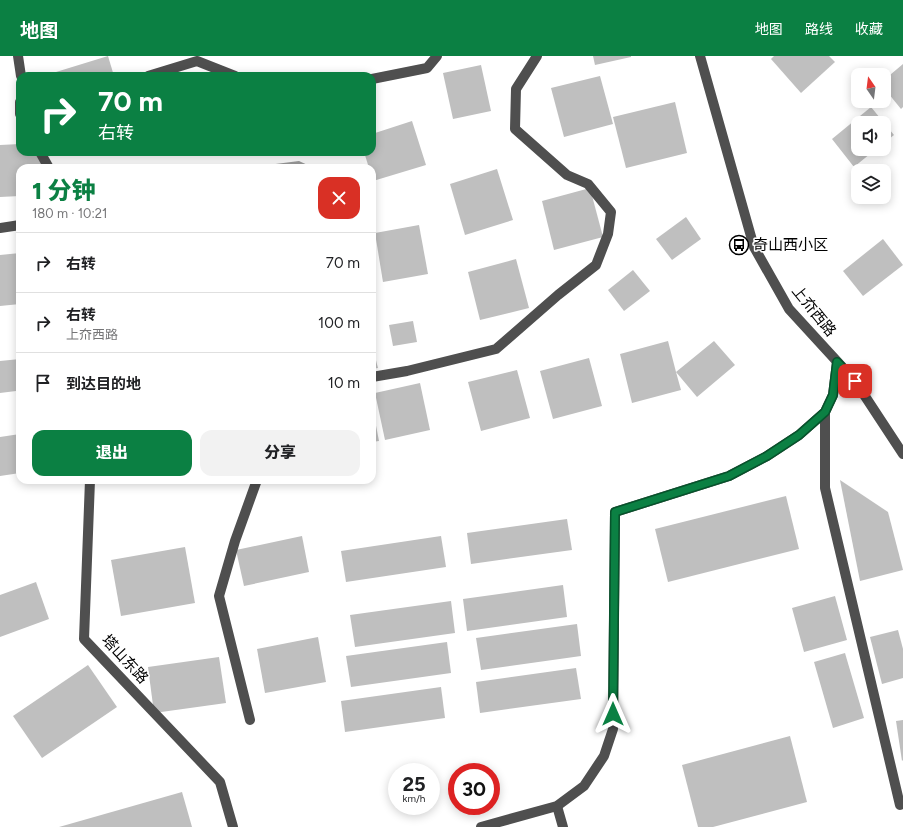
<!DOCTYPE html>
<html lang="zh">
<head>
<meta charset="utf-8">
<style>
  :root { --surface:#fff; --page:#f2f2f2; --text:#202124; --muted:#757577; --line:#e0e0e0; --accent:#0b8043 }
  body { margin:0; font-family:Figtree,"Noto Sans SC",sans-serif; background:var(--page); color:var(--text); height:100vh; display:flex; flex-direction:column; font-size:15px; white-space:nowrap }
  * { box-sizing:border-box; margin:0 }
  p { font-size:13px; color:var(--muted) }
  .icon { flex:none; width:22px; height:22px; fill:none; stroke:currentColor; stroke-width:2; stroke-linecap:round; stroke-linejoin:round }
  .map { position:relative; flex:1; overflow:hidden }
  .drawer { position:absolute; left:16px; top:108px; width:360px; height:320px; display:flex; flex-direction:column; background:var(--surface); border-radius:12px; box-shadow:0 2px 10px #0003 }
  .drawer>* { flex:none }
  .guide { position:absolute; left:16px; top:16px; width:360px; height:84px; border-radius:12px; box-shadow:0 2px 10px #0003; background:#0b8043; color:#fff; overflow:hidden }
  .needle { width:26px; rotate:346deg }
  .tools { position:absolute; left:851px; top:12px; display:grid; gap:8px }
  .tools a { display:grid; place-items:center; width:40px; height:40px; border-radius:8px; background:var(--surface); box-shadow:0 2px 10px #0003; font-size:20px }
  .speed { position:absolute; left:388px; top:707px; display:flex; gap:8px; font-size:20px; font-weight:700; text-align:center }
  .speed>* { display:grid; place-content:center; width:52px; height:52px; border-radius:50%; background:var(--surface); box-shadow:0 2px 10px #0003; line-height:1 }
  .speed small { font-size:10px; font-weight:400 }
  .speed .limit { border:6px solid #d22; background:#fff; color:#111 }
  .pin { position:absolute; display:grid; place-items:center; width:34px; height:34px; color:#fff; margin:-17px; border-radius:8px; box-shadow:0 2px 6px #0006 }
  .me { position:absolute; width:44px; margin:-22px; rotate:0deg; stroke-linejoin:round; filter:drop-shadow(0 0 3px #0008) }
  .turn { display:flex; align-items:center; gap:14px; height:84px; padding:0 16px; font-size:18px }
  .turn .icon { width:52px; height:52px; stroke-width:2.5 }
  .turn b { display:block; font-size:28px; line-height:34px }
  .round { display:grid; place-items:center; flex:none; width:42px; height:42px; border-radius:12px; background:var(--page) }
  .head { display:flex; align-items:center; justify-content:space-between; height:68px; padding:0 16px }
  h1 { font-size:24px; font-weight:800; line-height:30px; color:var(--accent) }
  .button { display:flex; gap:8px; margin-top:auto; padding:8px 16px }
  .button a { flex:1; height:46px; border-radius:12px; background:var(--accent); color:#fff; font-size:16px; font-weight:800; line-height:46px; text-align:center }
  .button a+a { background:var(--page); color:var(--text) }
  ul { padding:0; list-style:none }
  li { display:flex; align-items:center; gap:12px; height:60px; padding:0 16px; border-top:1px solid var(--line) }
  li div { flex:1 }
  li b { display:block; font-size:15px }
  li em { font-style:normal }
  header { display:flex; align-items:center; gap:24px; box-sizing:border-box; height:56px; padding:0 20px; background:var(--accent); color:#fff }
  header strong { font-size:19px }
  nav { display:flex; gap:22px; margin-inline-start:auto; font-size:14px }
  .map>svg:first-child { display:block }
  .water { fill:#9d9d9d }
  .building { fill:#bfbfbf }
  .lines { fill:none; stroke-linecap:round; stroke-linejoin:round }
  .minor { stroke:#4f4f4f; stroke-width:10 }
  .route-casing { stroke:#07532c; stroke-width:10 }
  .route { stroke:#0b8043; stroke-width:7 }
  .labels { text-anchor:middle; stroke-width:3; stroke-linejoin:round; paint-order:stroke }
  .poi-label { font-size:15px; fill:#000; stroke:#fff; text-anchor:start }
  .street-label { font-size:15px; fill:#000; stroke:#fff }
</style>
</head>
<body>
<header>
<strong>地图</strong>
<nav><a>地图</a><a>路线</a><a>收藏</a></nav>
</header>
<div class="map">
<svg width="903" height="771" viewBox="0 0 903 771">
  <rect width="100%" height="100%" fill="#fff"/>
  <!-- water -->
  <polygon class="water" points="299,105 314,112 244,112"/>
  <!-- building -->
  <g class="building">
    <polygon points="108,0 114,20 43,20"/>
    <polygon points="593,0 631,0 631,1 595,9"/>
    <polygon points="774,0 829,0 835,6 801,37 771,3"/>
    <polygon points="903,8 903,51 901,53 884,32 884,24"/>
    <polygon points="481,9 491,55 453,63 443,17"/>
    <polygon points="600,20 613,68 564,81 551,32"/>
    <polygon points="675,46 687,97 626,112 613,61"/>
    <polygon points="871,51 894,79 884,87 884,67 858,67 858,93 876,93 854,111 832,83"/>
    <polygon points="412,65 426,109 373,125 372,112 369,112 364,96 372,96 372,78"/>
    <polygon points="20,88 20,96 42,96 43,112 20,112 20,140 0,141 0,89"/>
    <polygon points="497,113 513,164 465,179 450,128"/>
    <polygon points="590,132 603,181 554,194 542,145"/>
    <polygon points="686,161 701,183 672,204 656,183"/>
    <polygon points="419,169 428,218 383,226 375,177"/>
    <polygon points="883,183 903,209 863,240 843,215"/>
    <polygon points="20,197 20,248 0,250 0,199"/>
    <polygon points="516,203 529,252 480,264 468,216"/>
    <polygon points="633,214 650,235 624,255 608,234"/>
    <polygon points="413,265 417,286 393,290 389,269"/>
    <polygon points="668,285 676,316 714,285 735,309 697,341 676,316 681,334 632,347 620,298"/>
    <polygon points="372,289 378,312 372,313"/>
    <polygon points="589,302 602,350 553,363 540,315"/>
    <polygon points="20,303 20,357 19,357 16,335 0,337 0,305"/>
    <polygon points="517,314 530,362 481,375 468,326"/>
    <polygon points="420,327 430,374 385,384 375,337"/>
    <polygon points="372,349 379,385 372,386"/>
    <polygon points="20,378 20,417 0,420 0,381"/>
    <polygon points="840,424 888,456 903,514 860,525"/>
    <polygon points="786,440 799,493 668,526 655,473"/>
    <polygon points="567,463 572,494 471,508 467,477"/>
    <polygon points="302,480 309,516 244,530 236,494"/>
    <polygon points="441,480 446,511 346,526 341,495"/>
    <polygon points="185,491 195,547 121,560 111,504"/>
    <polygon points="36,526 49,563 0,581 0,539"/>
    <polygon points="563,529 567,561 467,575 463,543"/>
    <polygon points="835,540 847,584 804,596 792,552"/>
    <polygon points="451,545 455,577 355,591 350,559"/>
    <polygon points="577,568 581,600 481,614 476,582"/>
    <polygon points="898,574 903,593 903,622 882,628 870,581"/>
    <polygon points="318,581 326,626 265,637 257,593"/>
    <polygon points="447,586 451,617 351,631 346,600"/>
    <polygon points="845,597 864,662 833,672 814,606"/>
    <polygon points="219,601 226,647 154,657 148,611"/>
    <polygon points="88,609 117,651 42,702 13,660"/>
    <polygon points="576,612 581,643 480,657 476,626"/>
    <polygon points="441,631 445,662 345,676 341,645"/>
    <polygon points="903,664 903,704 902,705 896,665"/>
    <polygon points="790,680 807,746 713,771 698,771 682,709"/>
    <polygon points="182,736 192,771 59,771"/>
  </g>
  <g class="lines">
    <!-- minor -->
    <g class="minor">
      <polyline points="18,0 21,20"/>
      <polyline points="700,0 754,191 789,253 855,325 903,398"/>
      <polyline points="148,20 197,5 235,20"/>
      <polyline points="372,23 427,12 437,0"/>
      <polyline points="20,46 20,58"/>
      <polyline points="40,96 49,112"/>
      <polyline points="0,172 20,169"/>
      <polyline points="372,321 407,315 496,293 558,239 596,209 608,178 611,156 588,128 567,119 515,73 516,33 537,0"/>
      <polyline points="825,356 825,432 900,749"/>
      <polyline points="90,424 84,583 220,726 233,771"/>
      <polyline points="250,664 219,540 235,485 257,424"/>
      <polyline points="557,750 563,771"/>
      <polyline points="481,771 557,750 584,730 604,700 613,673 615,456 729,420 767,400 799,379 825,356 833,339 837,306"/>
    </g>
  </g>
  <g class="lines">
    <defs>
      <polyline id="route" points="613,658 615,456 729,420 767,400 799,379 825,356 833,339 837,306 855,325"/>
    </defs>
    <!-- route casing -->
    <use href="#route" class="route-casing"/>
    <!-- route -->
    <use href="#route" class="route"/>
  </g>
  <!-- icons -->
  <defs>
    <symbol id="bus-ring" viewBox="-11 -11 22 22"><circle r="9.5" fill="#fff" stroke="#000" stroke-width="1.5"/><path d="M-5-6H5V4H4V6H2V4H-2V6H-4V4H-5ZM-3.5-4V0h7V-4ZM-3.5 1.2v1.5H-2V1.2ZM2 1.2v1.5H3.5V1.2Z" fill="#000"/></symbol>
  </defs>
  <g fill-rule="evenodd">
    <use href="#bus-ring" x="728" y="178" width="22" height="22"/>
  </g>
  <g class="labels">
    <!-- poi labels -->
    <g class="poi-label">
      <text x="753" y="194">奇山西小区</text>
    </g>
    <!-- street labels -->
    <g class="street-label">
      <text transform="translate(814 255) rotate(51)" y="5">上夼西路</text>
      <text transform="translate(125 603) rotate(47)" y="5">塔山东路</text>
    </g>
  </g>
</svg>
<div class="tools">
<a><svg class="needle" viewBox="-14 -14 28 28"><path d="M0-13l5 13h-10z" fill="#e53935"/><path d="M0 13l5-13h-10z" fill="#757577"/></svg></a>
<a><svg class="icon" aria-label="sound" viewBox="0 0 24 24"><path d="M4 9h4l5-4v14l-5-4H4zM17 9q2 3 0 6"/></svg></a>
<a><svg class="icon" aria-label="layers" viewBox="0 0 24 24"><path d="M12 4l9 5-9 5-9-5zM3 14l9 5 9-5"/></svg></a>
</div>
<div class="speed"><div>25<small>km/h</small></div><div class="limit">30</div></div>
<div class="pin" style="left:855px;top:325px;background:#d93025"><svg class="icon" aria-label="arrive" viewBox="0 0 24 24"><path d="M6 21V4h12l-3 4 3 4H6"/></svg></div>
<svg class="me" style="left:613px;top:658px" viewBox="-20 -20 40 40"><path d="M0-17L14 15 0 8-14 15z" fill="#0b8043" stroke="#fff" stroke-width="4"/></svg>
<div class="guide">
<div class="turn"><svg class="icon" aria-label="right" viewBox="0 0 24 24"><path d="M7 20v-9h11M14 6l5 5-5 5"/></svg><div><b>70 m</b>右转</div></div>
</div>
<section class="drawer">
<div class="head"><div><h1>1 分钟</h1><p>180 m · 10:21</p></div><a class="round" style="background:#d93025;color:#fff"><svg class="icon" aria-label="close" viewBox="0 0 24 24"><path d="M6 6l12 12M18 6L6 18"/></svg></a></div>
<ul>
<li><svg class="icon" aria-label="right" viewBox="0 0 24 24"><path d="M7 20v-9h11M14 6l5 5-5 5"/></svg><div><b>右转</b></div><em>70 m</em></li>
<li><svg class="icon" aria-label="right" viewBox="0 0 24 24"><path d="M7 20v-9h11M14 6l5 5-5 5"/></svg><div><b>右转</b><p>上夼西路</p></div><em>100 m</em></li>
<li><svg class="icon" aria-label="arrive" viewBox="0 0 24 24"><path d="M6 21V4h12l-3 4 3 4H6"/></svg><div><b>到达目的地</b></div><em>10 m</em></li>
</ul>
<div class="button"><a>退出</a><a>分享</a></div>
</section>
</div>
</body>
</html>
